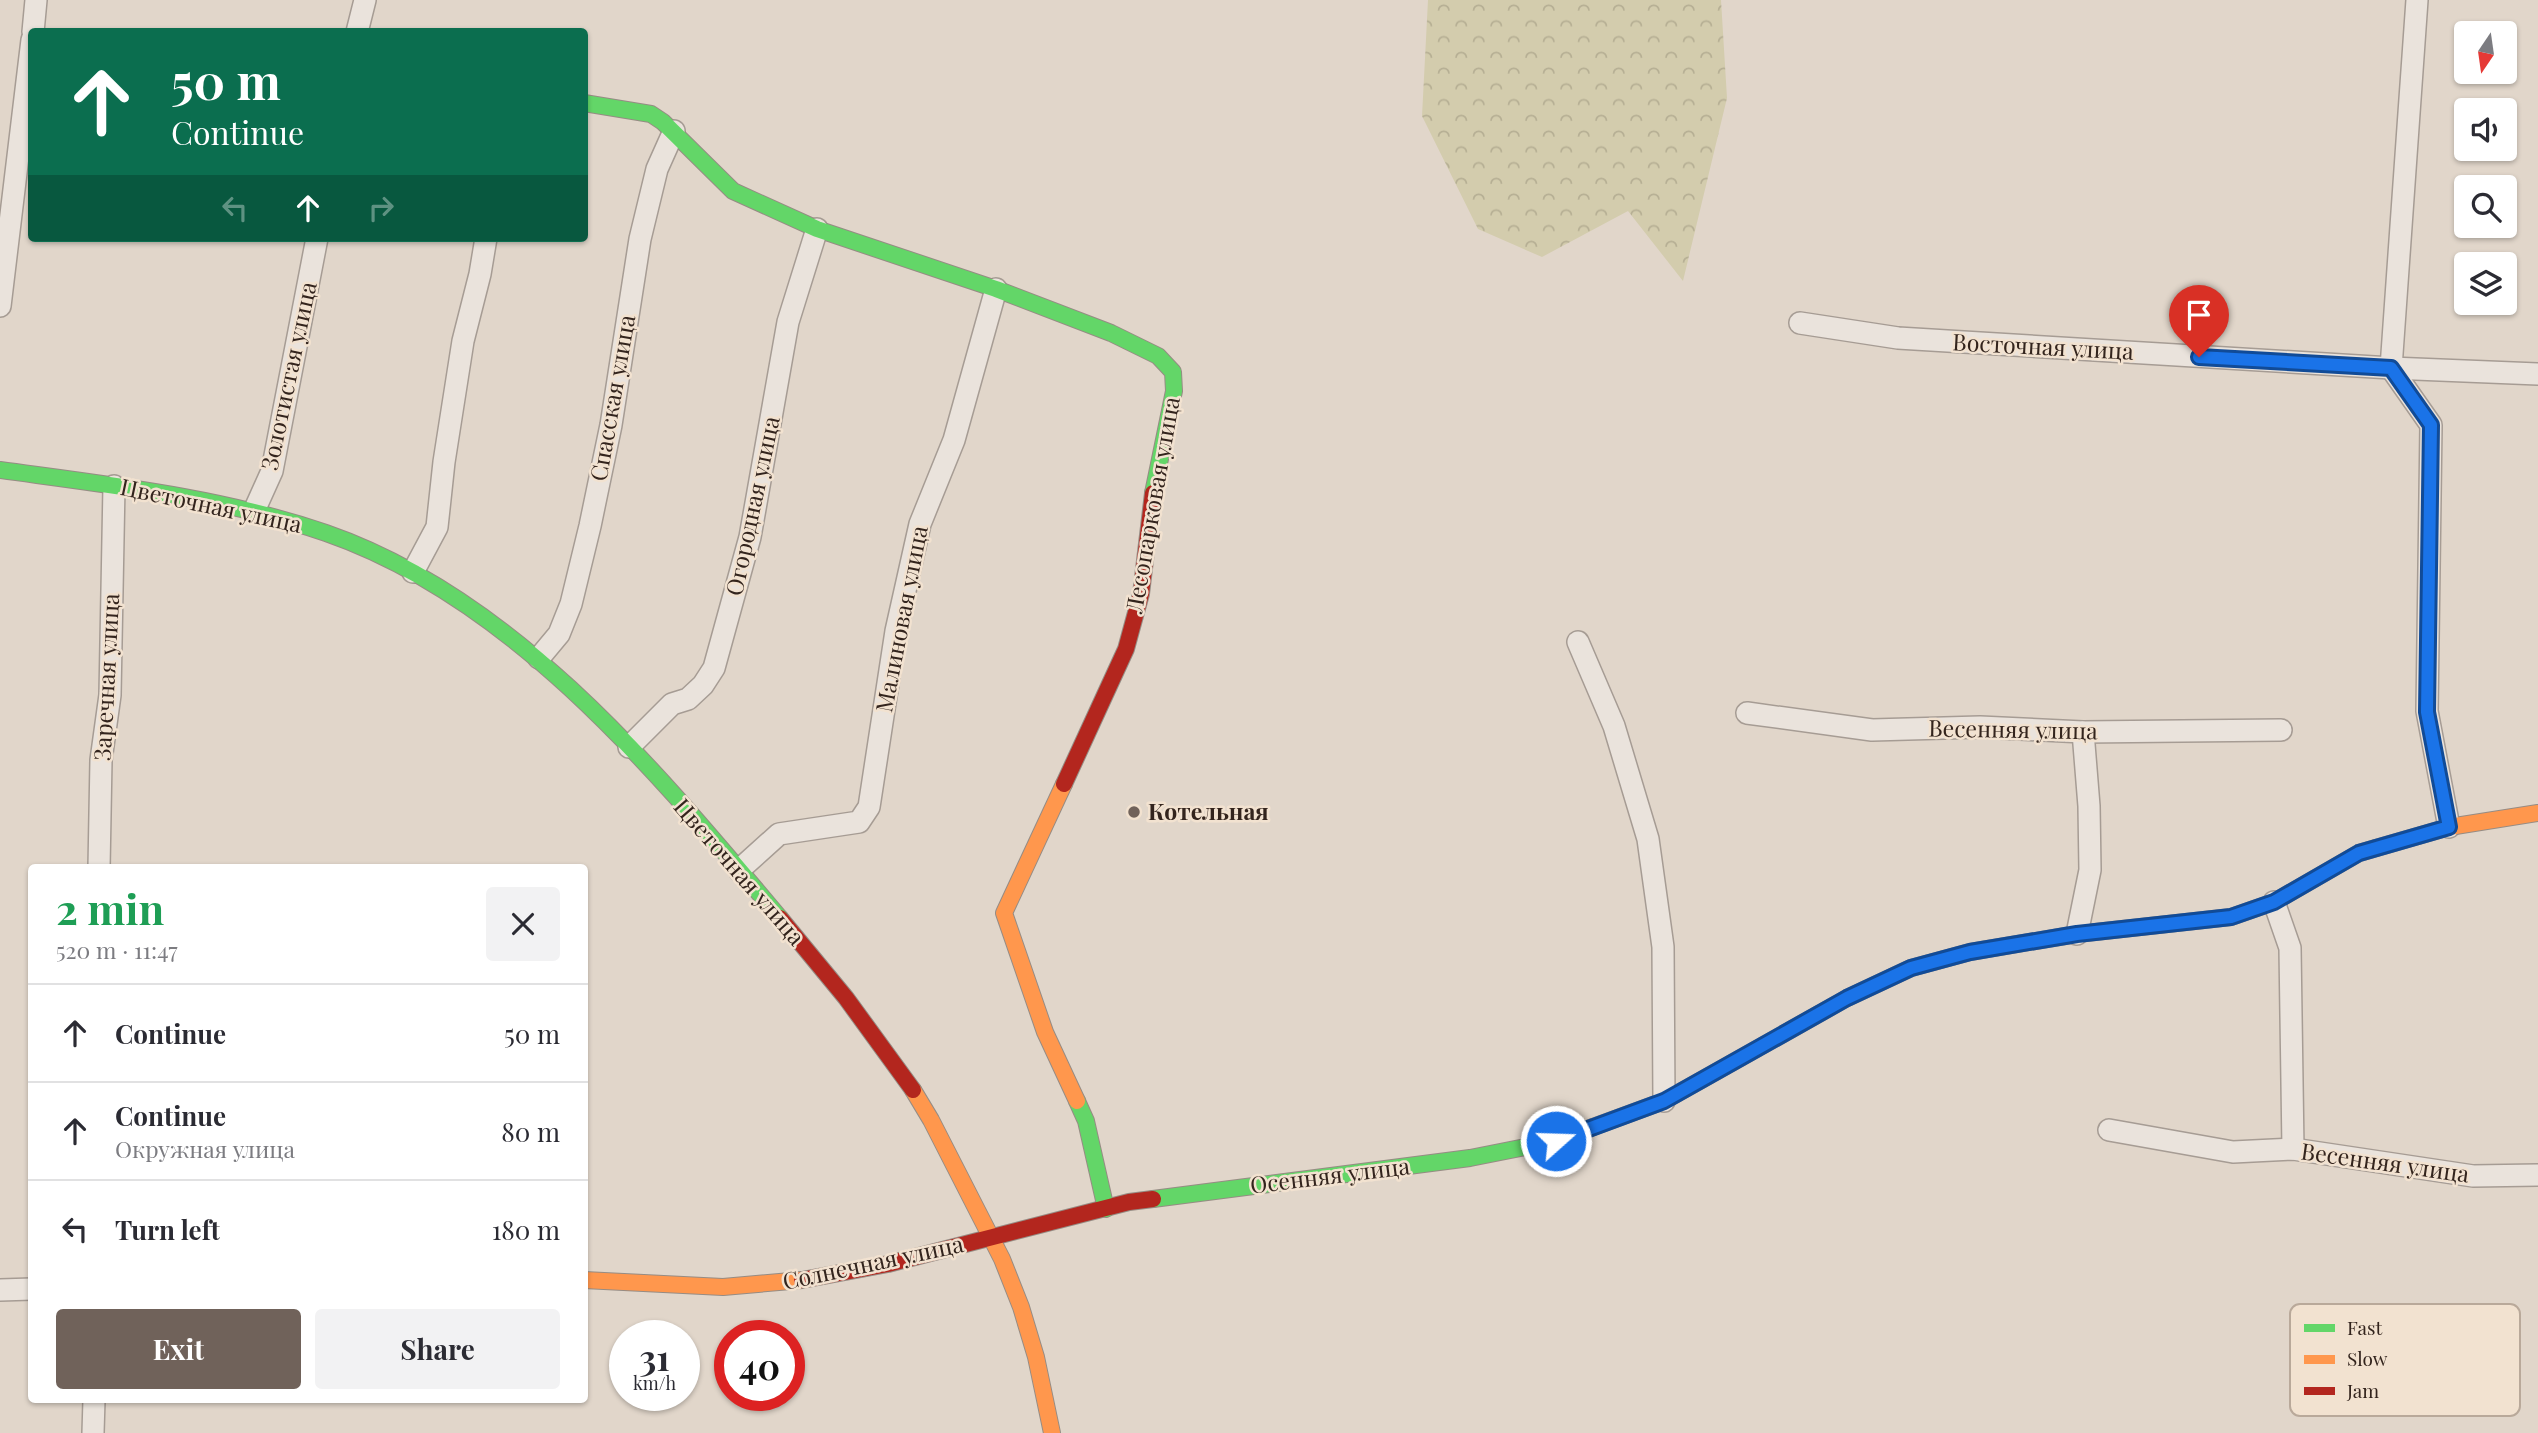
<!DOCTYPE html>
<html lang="en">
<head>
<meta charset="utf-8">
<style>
  :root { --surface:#fff; --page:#f2f2f3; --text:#2b2b33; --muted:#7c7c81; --line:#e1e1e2; --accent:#70625a }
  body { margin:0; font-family:"Playfair Display",serif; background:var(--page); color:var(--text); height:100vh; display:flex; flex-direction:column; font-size:26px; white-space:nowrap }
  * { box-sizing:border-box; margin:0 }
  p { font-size:23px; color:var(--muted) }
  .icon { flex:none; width:38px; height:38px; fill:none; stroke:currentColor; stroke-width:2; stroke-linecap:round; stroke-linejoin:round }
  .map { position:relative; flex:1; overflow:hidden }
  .details { position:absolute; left:28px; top:864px; width:560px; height:539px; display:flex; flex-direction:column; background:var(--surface); border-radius:7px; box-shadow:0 2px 5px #0004 }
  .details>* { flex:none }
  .banner { position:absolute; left:28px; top:28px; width:560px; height:214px; border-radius:7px; box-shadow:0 2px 5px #0004; background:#0b6e4f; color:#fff; overflow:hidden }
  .needle { width:46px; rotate:193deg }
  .controls { position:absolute; left:2454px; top:21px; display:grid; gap:14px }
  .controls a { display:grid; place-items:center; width:63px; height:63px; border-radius:7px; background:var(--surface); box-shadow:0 2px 5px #0004; font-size:35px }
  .speed { position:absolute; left:609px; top:1320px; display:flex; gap:14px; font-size:35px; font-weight:700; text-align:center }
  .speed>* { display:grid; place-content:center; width:91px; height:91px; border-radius:50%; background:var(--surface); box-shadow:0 2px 5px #0004; line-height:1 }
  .speed small { font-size:18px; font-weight:400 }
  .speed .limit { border:10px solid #d22; background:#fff; color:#111 }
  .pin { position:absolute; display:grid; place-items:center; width:60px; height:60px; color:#fff; margin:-72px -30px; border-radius:50% 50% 50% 0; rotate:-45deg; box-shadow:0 0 7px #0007 }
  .pin .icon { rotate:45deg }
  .me { position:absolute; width:77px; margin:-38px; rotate:70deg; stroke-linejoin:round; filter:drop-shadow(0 0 5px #0008) }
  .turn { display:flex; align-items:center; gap:24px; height:147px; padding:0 28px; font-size:32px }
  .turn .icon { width:91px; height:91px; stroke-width:2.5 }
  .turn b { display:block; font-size:49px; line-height:60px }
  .lanes { display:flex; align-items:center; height:66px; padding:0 28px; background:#0003; justify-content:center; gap:35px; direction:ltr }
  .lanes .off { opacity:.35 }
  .round { display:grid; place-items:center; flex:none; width:74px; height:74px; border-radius:7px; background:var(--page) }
  .overview { display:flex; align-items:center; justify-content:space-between; height:119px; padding:0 28px }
  h1 { font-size:42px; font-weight:700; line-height:52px; color:#1e9e55 }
  .cta { display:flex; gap:14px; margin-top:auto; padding:14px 28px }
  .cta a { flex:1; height:80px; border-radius:7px; background:var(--accent); color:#fff; font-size:28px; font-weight:700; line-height:80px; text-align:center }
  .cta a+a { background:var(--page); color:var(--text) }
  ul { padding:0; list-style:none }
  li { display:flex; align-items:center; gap:21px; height:98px; padding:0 28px; border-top:2px solid var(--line) }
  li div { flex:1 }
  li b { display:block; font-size:26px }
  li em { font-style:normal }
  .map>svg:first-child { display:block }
  .forest { fill:url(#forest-crowns) }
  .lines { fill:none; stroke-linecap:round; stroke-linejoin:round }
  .street-casing { stroke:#a69c94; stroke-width:24 }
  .fast-casing { stroke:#968c84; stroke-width:18 }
  .slow-casing { stroke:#968c84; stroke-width:18 }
  .jam-casing { stroke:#968c84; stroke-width:18 }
  .street { stroke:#eae3dc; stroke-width:21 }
  .fast { stroke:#63d668; stroke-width:16 }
  .slow { stroke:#ff974d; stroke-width:16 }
  .jam { stroke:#b3261e; stroke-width:16 }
  .route-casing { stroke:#114b97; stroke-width:18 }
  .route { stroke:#1a73e8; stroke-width:12 }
  .poi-dot { fill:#70625a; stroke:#f2e2d0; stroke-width:2.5 }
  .labels { text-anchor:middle; stroke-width:5; stroke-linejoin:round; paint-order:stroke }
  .street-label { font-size:23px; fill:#33241d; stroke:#f2e2d0 }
  .poi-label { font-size:23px; font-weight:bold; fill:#33241d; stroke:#f2e2d0; text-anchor:start }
  .key { fill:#f2e2d0; stroke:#b9a99a; stroke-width:2 }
  .key-label { font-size:19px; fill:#33241d }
</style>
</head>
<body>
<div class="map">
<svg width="2538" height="1433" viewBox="0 0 2538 1433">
  <defs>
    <pattern id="forest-crowns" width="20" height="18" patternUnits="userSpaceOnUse" patternTransform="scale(1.75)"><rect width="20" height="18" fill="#d3ccad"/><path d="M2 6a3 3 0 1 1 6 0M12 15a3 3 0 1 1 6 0" fill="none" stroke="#b6af94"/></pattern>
  </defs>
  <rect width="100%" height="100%" fill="#e1d6ca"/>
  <!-- forest -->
  <polygon class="forest" points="1428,0 1721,0 1727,98 1683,281 1628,211 1542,257 1478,229 1422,116"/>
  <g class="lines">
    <defs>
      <g id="street">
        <polyline points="2417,0 2391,368 2431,425 2427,711 2449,827"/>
        <polyline points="33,32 36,0"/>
        <polyline points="357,32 365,0"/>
        <polyline points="0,306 32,40"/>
        <polyline points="1800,323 1898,338 2391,368 2538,374"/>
        <polyline points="254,511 272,471 317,238"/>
        <polyline points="413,572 437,527 444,462 463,341 480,274 486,238"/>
        <polyline points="1578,642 1614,726 1648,839 1663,947 1664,1101"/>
        <polyline points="539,658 559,634 571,604 590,526 611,425 640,239 657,169 674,131"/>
        <polyline points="1747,713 1872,730 1980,727 2083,732 2281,730"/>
        <polyline points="629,747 672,704 688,699 703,685 714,668 750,537 788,322 817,229"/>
        <polyline points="99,868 101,760 110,695 114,486"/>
        <polyline points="739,870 779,834 859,822 869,807 896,631 920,524 954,440 996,289"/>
        <polyline points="2274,902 2290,948 2293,1149"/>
        <polyline points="2077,934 2090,870 2089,806 2083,732"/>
        <polyline points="2109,1130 2233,1152 2293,1149 2473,1176 2538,1175"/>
        <polyline points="0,1290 32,1289"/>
        <polyline points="93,1433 94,1400"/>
      </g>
      <g id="fast">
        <polyline points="584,103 651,114 663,122 733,191 817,229 996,289 1111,333 1158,356 1173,372 1174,391 1153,493"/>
        <path d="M 0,470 C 110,485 221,497 326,533 C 514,598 656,771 780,918"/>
        <polyline points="1847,998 1911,968 1970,952 2077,934 2231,917 2274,902 2359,853 2376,848"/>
        <polyline points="1077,1101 1086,1121 1106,1209"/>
        <polyline points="1153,1199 1470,1158 1556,1141 1593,1127"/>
      </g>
      <g id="slow">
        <polyline points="1064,784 1004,913 1045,1032 1077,1101"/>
        <polyline points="2376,848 2449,827 2538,813"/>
        <polyline points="913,1090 931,1120 1002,1259 1021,1307 1036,1357 1052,1433"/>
        <polyline points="584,1280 723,1287 802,1280"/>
      </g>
      <g id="jam">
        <polyline points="1064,784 1126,649 1141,594 1153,493"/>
        <polyline points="780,918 846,998 913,1090"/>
        <polyline points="1593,1127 1664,1101 1847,998"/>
        <polyline points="802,1280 888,1264 1129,1202 1153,1199"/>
      </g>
    </defs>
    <!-- street casing -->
    <use href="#street" class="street-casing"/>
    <!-- fast casing -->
    <use href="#fast" class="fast-casing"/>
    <!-- slow casing -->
    <use href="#slow" class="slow-casing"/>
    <!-- jam casing -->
    <use href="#jam" class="jam-casing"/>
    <!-- street -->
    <use href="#street" class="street"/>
    <!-- fast -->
    <use href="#fast" class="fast"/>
    <!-- slow -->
    <use href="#slow" class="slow"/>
    <!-- jam -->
    <use href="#jam" class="jam"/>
  </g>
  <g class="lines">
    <defs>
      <polyline id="route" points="1556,1141 1664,1101 1847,998 1911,968 1970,952 2077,934 2231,917 2274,902 2359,853 2449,827 2427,712 2431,425 2391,368 2199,357"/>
    </defs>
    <!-- route casing -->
    <use href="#route" class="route-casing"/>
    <!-- route -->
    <use href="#route" class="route"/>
  </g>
  <!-- markers -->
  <circle class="poi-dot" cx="1134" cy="812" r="7"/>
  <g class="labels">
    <!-- street labels -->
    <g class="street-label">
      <text transform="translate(2043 347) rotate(3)" y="8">Восточная улица</text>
      <text transform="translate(289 376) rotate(-78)" y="8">Золотистая улица</text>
      <text transform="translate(613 398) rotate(-80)" y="8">Спасская улица</text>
      <text transform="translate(1153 505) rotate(-80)" y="8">Лесопарковая улица</text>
      <text transform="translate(211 506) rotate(12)" y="8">Цветочная улица</text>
      <text transform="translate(753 506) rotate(-78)" y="8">Огородная улица</text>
      <text transform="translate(902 619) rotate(-79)" y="8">Малиновая улица</text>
      <text transform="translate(107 677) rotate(-87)" y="8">Заречная улица</text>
      <text transform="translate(2013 730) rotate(1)" y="8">Весенняя улица</text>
      <text transform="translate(739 872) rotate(49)" y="8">Цветочная улица</text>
      <text transform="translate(2385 1163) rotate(8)" y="8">Весенняя улица</text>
      <text transform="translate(1330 1176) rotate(-7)" y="8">Осенняя улица</text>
      <text transform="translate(873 1263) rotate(-12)" y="8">Солнечная улица</text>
    </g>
    <!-- poi labels -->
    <g class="poi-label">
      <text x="1148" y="820">Котельная</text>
    </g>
  </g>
  <!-- legend -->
  <rect x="2290" y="1304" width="230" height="112" rx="10" class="key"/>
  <rect x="2304" y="1324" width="31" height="8" fill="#63d668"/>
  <rect x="2304" y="1355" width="31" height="9" fill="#ff974d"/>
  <rect x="2304" y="1387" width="31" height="8" fill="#b3261e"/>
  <g class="key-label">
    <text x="2347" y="1335">Fast</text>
    <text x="2347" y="1366">Slow</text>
    <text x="2347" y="1398">Jam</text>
  </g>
</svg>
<div class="controls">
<a><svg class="needle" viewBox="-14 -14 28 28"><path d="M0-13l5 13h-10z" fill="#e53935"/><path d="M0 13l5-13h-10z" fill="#7c7c81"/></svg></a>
<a><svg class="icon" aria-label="sound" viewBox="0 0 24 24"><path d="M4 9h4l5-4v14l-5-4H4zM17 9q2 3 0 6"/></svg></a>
<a><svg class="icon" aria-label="search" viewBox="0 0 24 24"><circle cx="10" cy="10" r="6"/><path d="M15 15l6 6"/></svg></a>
<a><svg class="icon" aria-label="layers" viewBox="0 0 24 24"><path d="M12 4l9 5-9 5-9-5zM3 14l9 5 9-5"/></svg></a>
</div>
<div class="speed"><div>31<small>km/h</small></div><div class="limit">40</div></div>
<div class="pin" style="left:2199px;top:357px;background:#d93025"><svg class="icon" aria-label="arrive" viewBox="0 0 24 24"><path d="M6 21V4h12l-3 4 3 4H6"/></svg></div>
<svg class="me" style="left:1556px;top:1141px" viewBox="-20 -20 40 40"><circle r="17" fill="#1a73e8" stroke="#fff" stroke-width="3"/><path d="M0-11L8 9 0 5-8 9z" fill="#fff"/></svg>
<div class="banner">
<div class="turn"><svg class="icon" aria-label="ahead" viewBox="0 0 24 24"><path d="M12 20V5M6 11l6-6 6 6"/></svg><div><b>50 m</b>Continue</div></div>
<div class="lanes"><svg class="icon off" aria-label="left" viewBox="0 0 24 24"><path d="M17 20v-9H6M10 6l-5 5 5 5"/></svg><svg class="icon" aria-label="ahead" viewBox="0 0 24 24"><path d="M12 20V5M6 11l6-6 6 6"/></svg><svg class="icon off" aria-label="right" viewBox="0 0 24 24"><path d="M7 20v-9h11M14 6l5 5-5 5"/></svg></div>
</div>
<section class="details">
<div class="overview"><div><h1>2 min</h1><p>520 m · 11:47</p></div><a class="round"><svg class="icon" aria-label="close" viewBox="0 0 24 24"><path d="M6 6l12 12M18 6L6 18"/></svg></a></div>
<ul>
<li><svg class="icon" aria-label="ahead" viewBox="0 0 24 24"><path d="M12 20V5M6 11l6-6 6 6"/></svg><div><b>Continue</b></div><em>50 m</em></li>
<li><svg class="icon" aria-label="ahead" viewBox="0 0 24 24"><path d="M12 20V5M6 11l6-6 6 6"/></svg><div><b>Continue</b><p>Окружная улица</p></div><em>80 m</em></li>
<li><svg class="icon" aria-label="left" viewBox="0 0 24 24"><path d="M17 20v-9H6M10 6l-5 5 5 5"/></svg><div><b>Turn left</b></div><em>180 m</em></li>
</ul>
<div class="cta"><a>Exit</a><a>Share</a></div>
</section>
</div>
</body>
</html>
